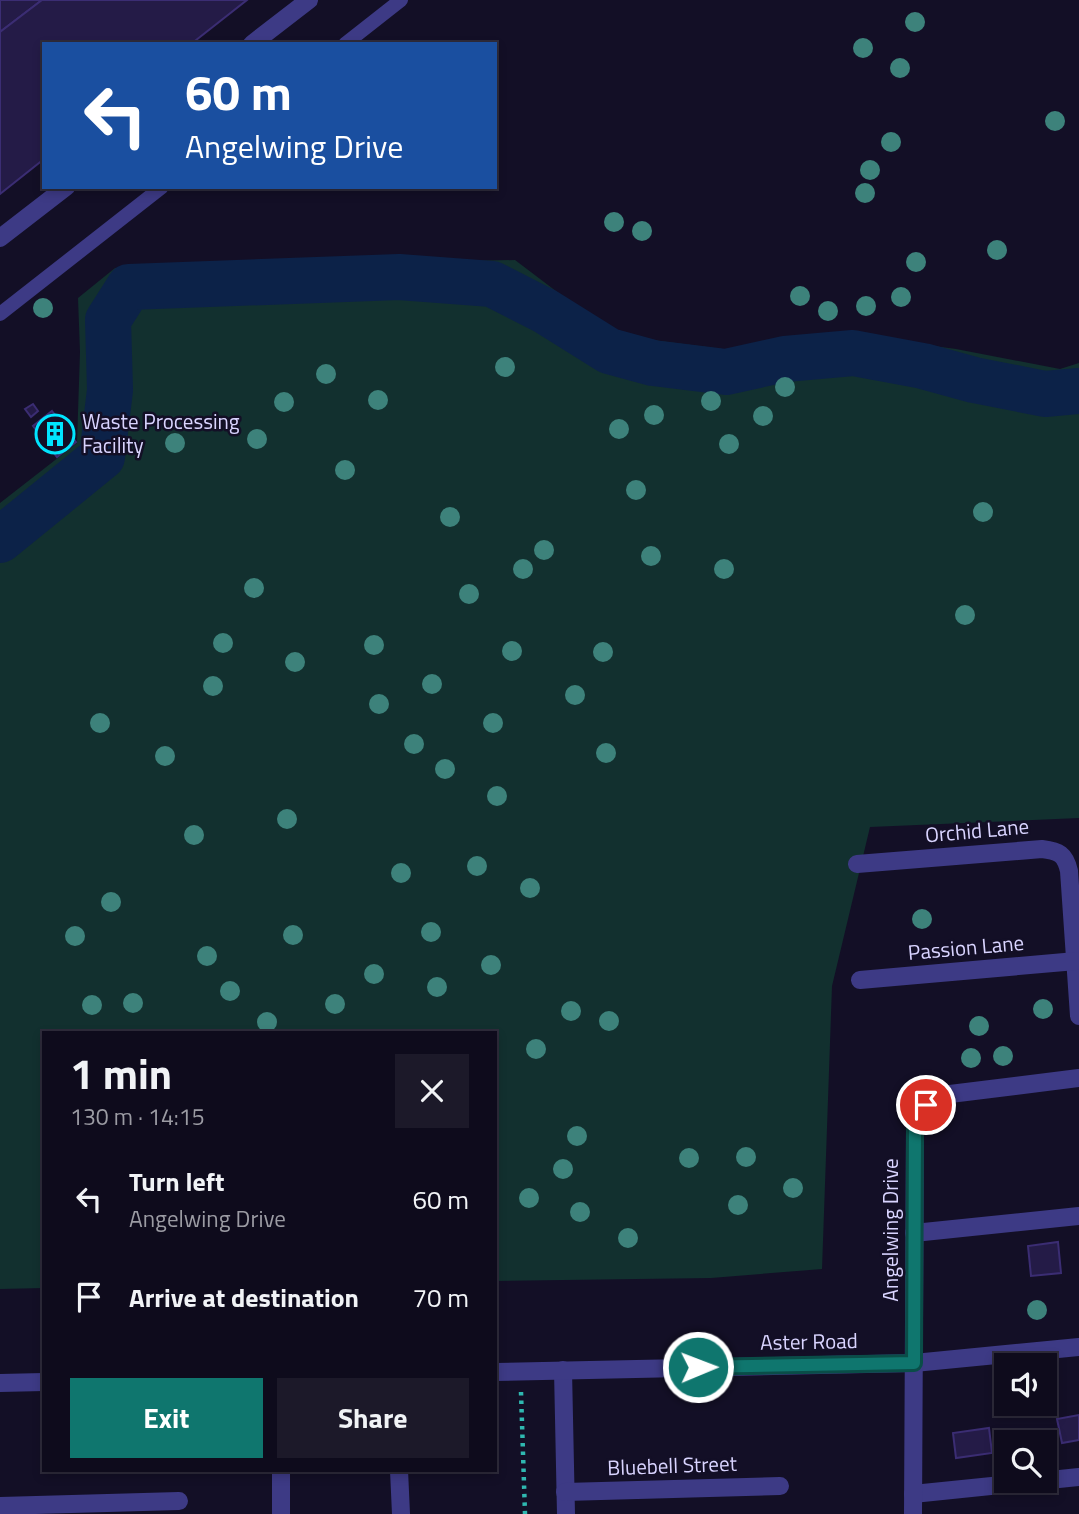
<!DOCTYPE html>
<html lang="en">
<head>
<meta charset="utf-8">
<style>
  :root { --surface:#0e0b1c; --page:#1c1929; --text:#f1f3f6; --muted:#9b9ba3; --line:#2e2b3b; --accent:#0f766e }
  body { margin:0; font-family:"Titillium Web",sans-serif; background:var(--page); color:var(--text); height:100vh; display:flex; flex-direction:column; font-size:26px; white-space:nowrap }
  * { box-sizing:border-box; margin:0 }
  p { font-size:23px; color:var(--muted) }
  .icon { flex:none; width:38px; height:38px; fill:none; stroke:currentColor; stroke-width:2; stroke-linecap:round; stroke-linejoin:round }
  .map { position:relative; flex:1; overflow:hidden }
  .panel { position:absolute; left:42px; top:1031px; width:455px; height:441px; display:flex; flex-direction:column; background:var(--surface); border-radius:0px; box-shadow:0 4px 10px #0003,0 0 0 2px var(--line) }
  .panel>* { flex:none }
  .top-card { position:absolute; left:42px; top:42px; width:455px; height:147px; border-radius:0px; box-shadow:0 4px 10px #0003,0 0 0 2px var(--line); background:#1a4fa0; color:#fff; overflow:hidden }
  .fabs { position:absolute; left:994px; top:1353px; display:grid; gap:14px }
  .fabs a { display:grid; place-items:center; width:63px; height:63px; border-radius:0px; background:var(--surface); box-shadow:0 4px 10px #0003,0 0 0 2px var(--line); font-size:35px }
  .pin { position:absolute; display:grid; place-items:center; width:60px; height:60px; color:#fff; margin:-30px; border:4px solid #fff; border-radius:50%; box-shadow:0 2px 7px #0007 }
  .me { position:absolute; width:77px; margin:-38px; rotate:89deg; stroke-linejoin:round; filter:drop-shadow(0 0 5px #0008) }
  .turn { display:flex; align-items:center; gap:24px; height:147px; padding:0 28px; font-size:32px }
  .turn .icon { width:91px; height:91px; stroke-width:2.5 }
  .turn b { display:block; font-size:49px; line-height:60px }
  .round { display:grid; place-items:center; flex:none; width:74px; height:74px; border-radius:0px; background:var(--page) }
  .overview { display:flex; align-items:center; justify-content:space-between; height:119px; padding:0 28px }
  h1 { font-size:42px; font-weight:700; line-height:52px }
  .primary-button { display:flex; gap:14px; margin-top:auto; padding:14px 28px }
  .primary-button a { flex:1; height:80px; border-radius:0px; background:var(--accent); color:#fff; font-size:28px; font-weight:700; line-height:80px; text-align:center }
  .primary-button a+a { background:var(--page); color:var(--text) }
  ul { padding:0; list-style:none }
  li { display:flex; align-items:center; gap:21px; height:98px; padding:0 28px }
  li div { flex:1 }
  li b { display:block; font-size:26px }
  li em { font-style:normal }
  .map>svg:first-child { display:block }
  .green { fill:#12302f }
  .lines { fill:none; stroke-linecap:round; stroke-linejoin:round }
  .river { stroke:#0c2248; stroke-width:46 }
  .building { fill:#241b47; stroke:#3b2d73; stroke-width:2 }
  .path { stroke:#2fb8b0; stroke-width:4.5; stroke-dasharray:3.5 5; stroke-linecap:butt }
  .service { stroke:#3d3a85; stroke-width:14 }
  .minor { stroke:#3d3a85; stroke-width:18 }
  .tree { fill:#3d827b }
  .route-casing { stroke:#0a4d48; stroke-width:18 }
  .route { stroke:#0f766e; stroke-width:12 }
  .labels { text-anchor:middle; stroke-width:5; stroke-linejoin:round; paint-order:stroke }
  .poi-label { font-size:21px; fill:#d9d4ff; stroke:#130f26; text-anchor:start }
  .street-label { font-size:21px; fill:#d9d4ff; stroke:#130f26 }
</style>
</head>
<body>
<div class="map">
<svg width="1079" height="1514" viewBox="0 0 1079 1514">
  <rect width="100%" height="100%" fill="#130f26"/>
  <!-- green -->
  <polygon class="green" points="515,260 614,335 730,350 851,335 956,349 1060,369 1079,363 1079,818 870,827 832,986 822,1269 711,1278 495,1281 495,1032 44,1032 44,1288 0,1289 0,503 77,443 80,352 78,298 115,268"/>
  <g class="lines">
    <!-- river -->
    <polyline class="river" points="0,540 102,457 110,390 108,320 129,287 399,277 492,284 545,311 609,351 653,363 726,372 785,359 853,353 923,366 974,380 1045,394 1079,391"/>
  </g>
  <!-- building -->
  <g class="building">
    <polygon points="0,0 42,0 0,32"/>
    <polygon points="42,0 247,0 191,44 44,44 44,159 0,194 0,32"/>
    <polygon points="33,404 38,411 31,417 25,409"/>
    <polygon points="52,411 76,442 57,457 33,426"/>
    <polygon points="1058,1242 1061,1273 1031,1276 1028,1246"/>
    <polygon points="1006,1383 1006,1404 1035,1404 1036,1411 1006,1414 1003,1384"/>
    <polygon points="1079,1415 1079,1440 1062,1443 1057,1419"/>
    <polygon points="989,1428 992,1453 956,1458 953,1433"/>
  </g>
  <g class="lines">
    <!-- path -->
    <polyline class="path" points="521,1392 525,1514"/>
    <!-- service -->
    <g class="service">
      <polyline points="345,44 401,0"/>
      <polyline points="0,314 162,187"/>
    </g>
    <!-- minor -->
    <g class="minor">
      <polyline points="252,44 309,0"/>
      <polyline points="0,238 66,187"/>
      <path d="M 857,864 L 1042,849 C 1059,851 1065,854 1069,871 L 1079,1016"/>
      <polyline points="860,980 1076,961"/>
      <polyline points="914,1233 1079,1216"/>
      <polyline points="563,1370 566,1514"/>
      <polyline points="495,1372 914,1363 1079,1347"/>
      <polyline points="0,1383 44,1382"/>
      <polyline points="281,1470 281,1514"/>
      <polyline points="399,1470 401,1514"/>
      <polyline points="565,1492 780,1486"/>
      <polyline points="913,1494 1079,1477"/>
      <polyline points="0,1506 179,1501"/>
      <polyline points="913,1514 915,1127 926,1105 950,1094 1079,1078"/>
    </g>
  </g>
  <!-- trees -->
  <g class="tree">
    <circle cx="915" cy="22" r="10"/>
    <circle cx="863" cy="48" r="10"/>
    <circle cx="900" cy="68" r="10"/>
    <circle cx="1055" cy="121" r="10"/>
    <circle cx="891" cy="142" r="10"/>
    <circle cx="870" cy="170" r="10"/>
    <circle cx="865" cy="193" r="10"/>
    <circle cx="614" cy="222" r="10"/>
    <circle cx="642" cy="231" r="10"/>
    <circle cx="997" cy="250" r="10"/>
    <circle cx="916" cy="262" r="10"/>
    <circle cx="800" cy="296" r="10"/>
    <circle cx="901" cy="297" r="10"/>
    <circle cx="866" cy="306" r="10"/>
    <circle cx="43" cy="308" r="10"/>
    <circle cx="828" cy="311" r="10"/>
    <circle cx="505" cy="367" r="10"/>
    <circle cx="326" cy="374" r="10"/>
    <circle cx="785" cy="387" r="10"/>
    <circle cx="378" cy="400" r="10"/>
    <circle cx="711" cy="401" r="10"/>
    <circle cx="284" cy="402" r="10"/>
    <circle cx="654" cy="415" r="10"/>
    <circle cx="763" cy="416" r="10"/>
    <circle cx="619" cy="429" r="10"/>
    <circle cx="257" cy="439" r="10"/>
    <circle cx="175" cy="443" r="10"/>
    <circle cx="729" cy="444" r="10"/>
    <circle cx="345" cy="470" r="10"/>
    <circle cx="636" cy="490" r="10"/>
    <circle cx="983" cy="512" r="10"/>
    <circle cx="450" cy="517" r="10"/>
    <circle cx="544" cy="550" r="10"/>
    <circle cx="651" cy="556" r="10"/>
    <circle cx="523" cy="569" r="10"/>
    <circle cx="724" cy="569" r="10"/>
    <circle cx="254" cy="588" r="10"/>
    <circle cx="469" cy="594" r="10"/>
    <circle cx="965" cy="615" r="10"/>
    <circle cx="223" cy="643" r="10"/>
    <circle cx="374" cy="645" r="10"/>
    <circle cx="512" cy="651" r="10"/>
    <circle cx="603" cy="652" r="10"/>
    <circle cx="295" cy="662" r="10"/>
    <circle cx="432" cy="684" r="10"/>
    <circle cx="213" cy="686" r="10"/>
    <circle cx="575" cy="695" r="10"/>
    <circle cx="379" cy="704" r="10"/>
    <circle cx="100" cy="723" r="10"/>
    <circle cx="493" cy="723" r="10"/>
    <circle cx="414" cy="744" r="10"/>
    <circle cx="606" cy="753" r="10"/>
    <circle cx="165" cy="756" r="10"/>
    <circle cx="445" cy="769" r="10"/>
    <circle cx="497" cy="796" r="10"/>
    <circle cx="287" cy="819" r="10"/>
    <circle cx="194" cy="835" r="10"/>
    <circle cx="477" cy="866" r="10"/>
    <circle cx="401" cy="873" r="10"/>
    <circle cx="530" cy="888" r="10"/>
    <circle cx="111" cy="902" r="10"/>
    <circle cx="922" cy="919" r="10"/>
    <circle cx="431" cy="932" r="10"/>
    <circle cx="293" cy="935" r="10"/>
    <circle cx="75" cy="936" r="10"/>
    <circle cx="207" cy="956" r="10"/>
    <circle cx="491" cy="965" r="10"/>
    <circle cx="374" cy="974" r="10"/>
    <circle cx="437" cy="987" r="10"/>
    <circle cx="230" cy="991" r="10"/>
    <circle cx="133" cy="1003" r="10"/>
    <circle cx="335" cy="1004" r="10"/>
    <circle cx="92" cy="1005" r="10"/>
    <circle cx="1043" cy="1009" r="10"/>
    <circle cx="571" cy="1011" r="10"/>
    <circle cx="609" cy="1021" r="10"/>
    <circle cx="267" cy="1022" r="10"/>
    <circle cx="979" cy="1026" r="10"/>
    <circle cx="536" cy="1049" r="10"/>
    <circle cx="1003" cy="1056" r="10"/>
    <circle cx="971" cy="1058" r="10"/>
    <circle cx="577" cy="1136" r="10"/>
    <circle cx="746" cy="1157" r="10"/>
    <circle cx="689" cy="1158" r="10"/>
    <circle cx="563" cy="1169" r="10"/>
    <circle cx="793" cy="1188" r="10"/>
    <circle cx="529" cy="1198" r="10"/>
    <circle cx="738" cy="1205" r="10"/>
    <circle cx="580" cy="1212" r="10"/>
    <circle cx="628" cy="1238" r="10"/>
    <circle cx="1037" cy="1310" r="10"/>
  </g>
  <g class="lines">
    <defs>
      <polyline id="route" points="698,1367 914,1363 915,1127 926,1105"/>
    </defs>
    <!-- route casing -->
    <use href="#route" class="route-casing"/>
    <!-- route -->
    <use href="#route" class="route"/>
  </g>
  <!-- icons -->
  <defs>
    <symbol id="building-ring" viewBox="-11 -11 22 22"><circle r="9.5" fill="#130f26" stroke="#00e5ff" stroke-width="1.5"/><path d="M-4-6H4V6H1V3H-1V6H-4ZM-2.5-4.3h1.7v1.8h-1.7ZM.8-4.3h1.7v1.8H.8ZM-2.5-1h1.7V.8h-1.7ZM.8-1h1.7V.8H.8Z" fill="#00e5ff"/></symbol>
  </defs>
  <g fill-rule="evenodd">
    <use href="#building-ring" x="33" y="412" width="44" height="44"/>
  </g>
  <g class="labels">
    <!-- poi labels -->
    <g class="poi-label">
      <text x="82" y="429">Waste Processing<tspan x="82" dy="24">Facility</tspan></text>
    </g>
    <!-- street labels -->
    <g class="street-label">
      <text transform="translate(977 831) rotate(-5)" y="7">Orchid Lane</text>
      <text transform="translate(966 948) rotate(-5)" y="7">Passion Lane</text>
      <text transform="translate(891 1230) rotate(-90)" y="7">Angelwing Drive</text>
      <text transform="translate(809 1342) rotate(-1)" y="7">Aster Road</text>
      <text transform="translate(672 1466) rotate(-2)" y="7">Bluebell Street</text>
    </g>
  </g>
</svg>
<div class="fabs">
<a><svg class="icon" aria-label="sound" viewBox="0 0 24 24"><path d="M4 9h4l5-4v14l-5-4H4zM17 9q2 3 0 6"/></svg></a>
<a><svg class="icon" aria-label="search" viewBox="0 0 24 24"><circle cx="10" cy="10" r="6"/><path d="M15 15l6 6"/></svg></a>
</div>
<div class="pin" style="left:926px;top:1105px;background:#d93025"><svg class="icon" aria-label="arrive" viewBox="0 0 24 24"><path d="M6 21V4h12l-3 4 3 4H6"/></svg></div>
<svg class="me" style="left:698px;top:1367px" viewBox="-20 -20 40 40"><circle r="17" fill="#0f766e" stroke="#fff" stroke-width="3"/><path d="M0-11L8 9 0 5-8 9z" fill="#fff"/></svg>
<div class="top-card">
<div class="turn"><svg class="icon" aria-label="left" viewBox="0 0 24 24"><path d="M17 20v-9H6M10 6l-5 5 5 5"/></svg><div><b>60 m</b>Angelwing Drive</div></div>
</div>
<section class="panel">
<div class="overview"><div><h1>1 min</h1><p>130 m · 14:15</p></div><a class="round"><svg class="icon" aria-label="close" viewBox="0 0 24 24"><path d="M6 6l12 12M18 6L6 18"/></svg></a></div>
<ul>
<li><svg class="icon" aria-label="left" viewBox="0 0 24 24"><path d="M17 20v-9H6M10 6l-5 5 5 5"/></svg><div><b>Turn left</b><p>Angelwing Drive</p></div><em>60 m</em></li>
<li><svg class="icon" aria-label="arrive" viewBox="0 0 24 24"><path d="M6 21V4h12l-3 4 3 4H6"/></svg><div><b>Arrive at destination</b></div><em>70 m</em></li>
</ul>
<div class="primary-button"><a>Exit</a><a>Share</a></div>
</section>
</div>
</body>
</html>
